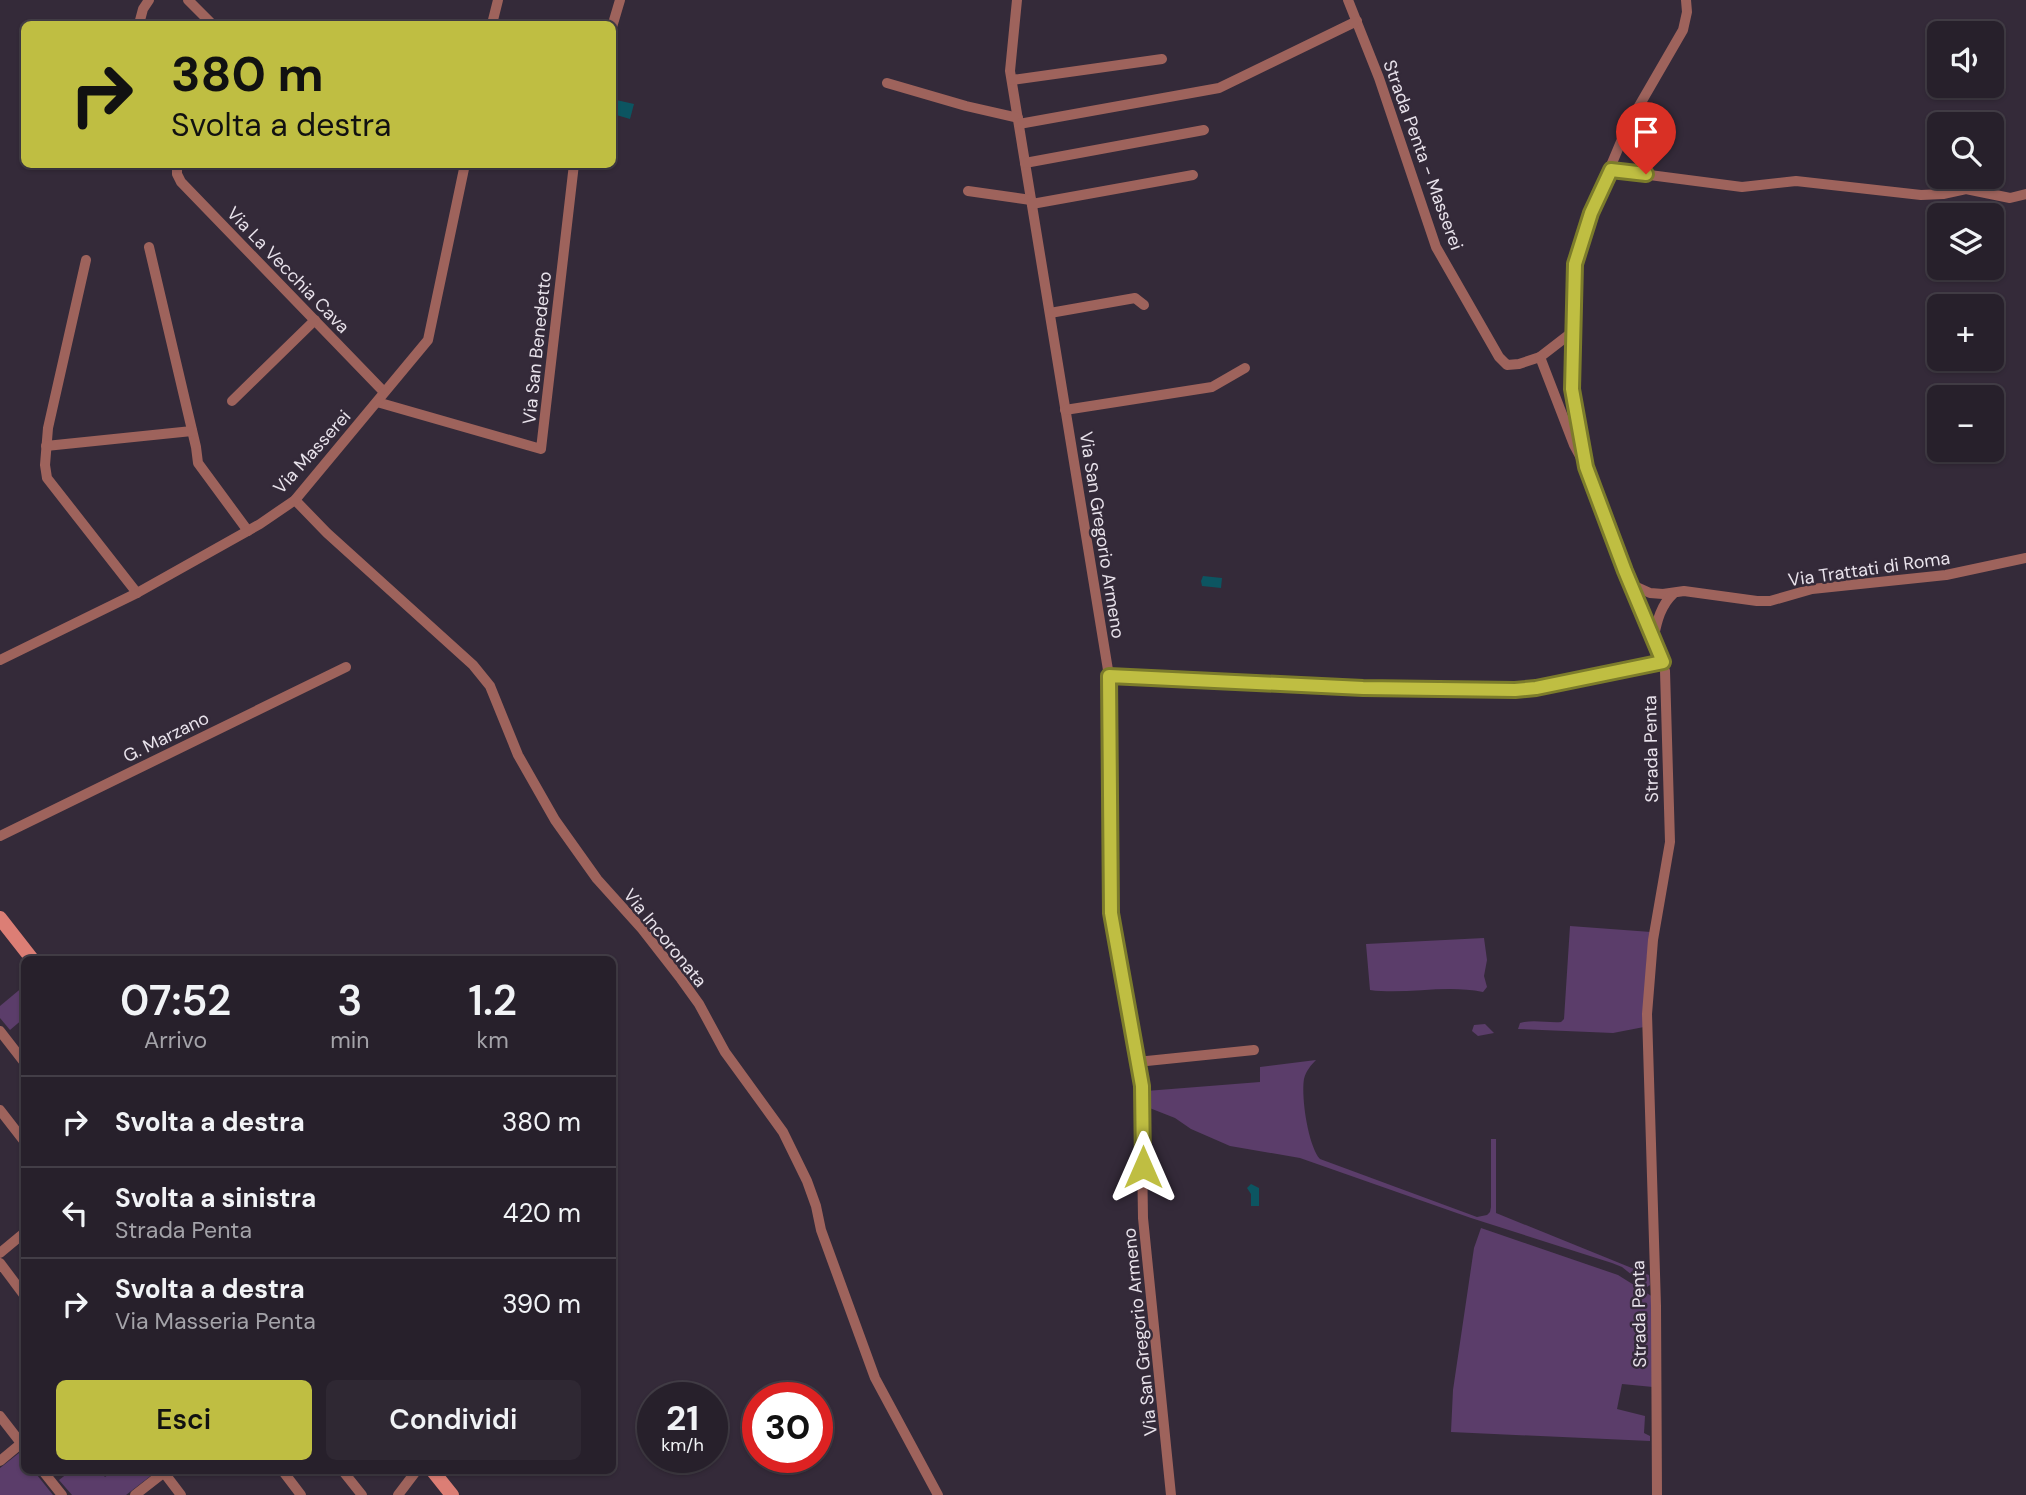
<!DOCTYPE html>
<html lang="it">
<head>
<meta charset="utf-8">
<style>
  :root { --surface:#27202b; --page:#2f2833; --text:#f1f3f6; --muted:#a4a3a9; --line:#433e47; --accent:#bfbe42 }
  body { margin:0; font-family:"DM Sans",sans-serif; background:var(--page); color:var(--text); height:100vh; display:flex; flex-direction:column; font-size:26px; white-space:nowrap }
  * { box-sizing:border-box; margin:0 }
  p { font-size:23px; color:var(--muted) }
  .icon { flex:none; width:38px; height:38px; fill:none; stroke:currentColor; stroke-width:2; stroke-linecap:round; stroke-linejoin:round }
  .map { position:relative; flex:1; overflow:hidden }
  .drawer { position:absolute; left:21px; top:956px; width:595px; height:518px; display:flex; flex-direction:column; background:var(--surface); border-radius:10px; box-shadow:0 2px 5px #0004,0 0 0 2px var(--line) }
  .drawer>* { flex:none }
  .banner { position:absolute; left:21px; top:21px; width:595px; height:147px; border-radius:10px; box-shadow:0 2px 5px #0004,0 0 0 2px var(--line); background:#bfbe42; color:#111; overflow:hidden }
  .tools { position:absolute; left:1927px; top:21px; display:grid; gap:14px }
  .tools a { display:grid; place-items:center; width:77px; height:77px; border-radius:10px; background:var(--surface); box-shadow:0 2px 5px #0004,0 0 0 2px var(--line); font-size:35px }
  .speed { position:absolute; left:637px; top:1382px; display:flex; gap:14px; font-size:35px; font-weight:700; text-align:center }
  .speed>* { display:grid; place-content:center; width:91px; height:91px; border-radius:50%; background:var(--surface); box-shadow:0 2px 5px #0004,0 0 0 2px var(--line); line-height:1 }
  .speed small { font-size:18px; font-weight:400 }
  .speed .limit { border:10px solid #d22; background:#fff; color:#111 }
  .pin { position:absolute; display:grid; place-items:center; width:60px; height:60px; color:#fff; margin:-72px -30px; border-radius:50% 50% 50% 0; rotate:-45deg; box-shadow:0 0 7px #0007 }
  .pin .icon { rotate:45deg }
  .me { position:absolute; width:77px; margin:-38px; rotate:0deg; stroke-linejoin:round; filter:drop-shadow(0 0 5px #0008) }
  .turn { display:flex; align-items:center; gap:24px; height:147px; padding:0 35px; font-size:32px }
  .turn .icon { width:91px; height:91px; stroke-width:2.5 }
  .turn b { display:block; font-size:49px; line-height:60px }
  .eta { display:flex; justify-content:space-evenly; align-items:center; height:119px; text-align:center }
  .eta b { font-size:42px; font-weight:600; line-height:49px }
  .button { display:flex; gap:14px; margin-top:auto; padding:14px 35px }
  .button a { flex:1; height:80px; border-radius:10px; background:var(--accent); color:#111; font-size:28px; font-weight:600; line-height:80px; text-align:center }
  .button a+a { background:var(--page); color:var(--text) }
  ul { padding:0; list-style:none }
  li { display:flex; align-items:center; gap:21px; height:91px; padding:0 35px; border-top:2px solid var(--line) }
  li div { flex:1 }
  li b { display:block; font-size:26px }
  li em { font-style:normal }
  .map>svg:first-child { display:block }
  .green { fill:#5b3d6a }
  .water { fill:#0c5561 }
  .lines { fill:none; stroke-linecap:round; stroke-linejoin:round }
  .street { stroke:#9e635c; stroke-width:10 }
  .secondary { stroke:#dc7e75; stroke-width:14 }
  .route-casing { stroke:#7c7c2b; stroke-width:18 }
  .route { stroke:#bfbe42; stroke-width:12 }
  .labels { text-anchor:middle; stroke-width:5; stroke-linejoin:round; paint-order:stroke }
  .street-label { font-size:18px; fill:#e8e2eb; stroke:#342a39 }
</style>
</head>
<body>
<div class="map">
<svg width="2026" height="1495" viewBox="0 0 2026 1495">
  <rect width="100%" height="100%" fill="#342a39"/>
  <!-- green -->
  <g class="green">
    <path d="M 1570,926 L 1651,932 L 1647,956 L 1644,1027 L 1613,1033 L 1518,1029 L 1520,1023 C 1533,1019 1547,1023 1561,1022 L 1564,1019 Z"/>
    <path d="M 1484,938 L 1487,960 L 1484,976 L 1487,987 L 1483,992 C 1445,984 1407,995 1370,990 L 1366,944 Z"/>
    <polygon points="24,986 24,1018 10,1030 0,1018 0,1006"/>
    <polygon points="1485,1024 1494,1033 1478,1036 1472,1031 1474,1025"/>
    <path d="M 1316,1060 C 1311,1065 1306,1071 1304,1079 C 1301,1097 1308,1145 1320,1159 L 1477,1217 L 1487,1215 L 1490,1212 L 1491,1207 L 1491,1139 L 1496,1139 L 1496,1213 L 1649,1275 L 1650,1285 L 1647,1287 L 1622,1267 L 1612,1263 L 1471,1218 L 1300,1158 L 1230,1146 L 1191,1129 L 1175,1118 L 1147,1107 L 1146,1091 L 1260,1082 L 1260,1067 Z"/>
    <polygon points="1481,1228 1618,1275 1653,1297 1653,1387 1622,1384 1617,1409 1645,1416 1644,1433 1650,1436 1650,1441 1451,1432 1453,1390 1474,1248"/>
    <polygon points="19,1453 24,1459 24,1470 33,1470 53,1495 0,1495 0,1468"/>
    <polygon points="72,1470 99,1470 105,1477 115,1470 150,1470 153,1474 126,1495 72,1495 59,1480"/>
  </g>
  <!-- water -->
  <g class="water">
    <polygon points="612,99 634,104 630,119 613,114"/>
    <polygon points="1203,576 1222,578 1221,588 1202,586 1201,581"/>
    <polygon points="1251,1184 1259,1188 1259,1206 1251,1206 1251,1194 1247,1188"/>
  </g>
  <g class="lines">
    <!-- street -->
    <g class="street">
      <polyline points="188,0 212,24"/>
      <polyline points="1017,0 1010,71 1109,676 1111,913 1141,1086 1143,1218 1171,1495"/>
      <polyline points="1348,0 1379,78 1436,247 1499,357 1507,365 1519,364 1540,357 1574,445 1582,460"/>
      <polyline points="139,24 143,9 149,0"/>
      <polyline points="492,24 498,0"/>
      <polyline points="612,27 620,0"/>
      <polyline points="1012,80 1162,59"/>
      <polyline points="887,83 966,106 1018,118"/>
      <polyline points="1019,124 1219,88 1357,21"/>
      <polyline points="1025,163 1204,130"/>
      <polyline points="177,164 177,174 181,182 384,392"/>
      <polyline points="1611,170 1742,187 1796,181 1921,195 1943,194 1966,189 2010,198 2026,194"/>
      <polyline points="968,191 1031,200"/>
      <polyline points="1032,204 1193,175"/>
      <polyline points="149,247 196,447 198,463 248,531"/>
      <polyline points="86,260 48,428 45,465 47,478 137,593"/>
      <polyline points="1050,313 1135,298 1144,305"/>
      <polyline points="1540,357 1575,330"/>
      <polyline points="232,401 315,320"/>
      <polyline points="377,402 541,449 574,164"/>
      <polyline points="1065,410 1212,387 1245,368"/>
      <polyline points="46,446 192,431"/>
      <polyline points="295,500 327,533 473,665 490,686 518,755 555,820 597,879 642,929 681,979 699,1004 725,1052 783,1132 807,1181 816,1206 821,1230 875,1378 938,1495"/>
      <polyline points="1630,584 1650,593 1663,594 1684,591 1757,601 1770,601 1812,589 1946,575 2026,558"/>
      <path d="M 1654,636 C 1657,621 1661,605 1673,594"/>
      <polyline points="0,660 137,593 260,524 295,500 428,340 465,164"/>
      <polyline points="1109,676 1363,688 1515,689 1536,688 1663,662"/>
      <polyline points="0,836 346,667"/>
      <polyline points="0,1031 24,1062"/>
      <polyline points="1137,1062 1254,1050"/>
      <polyline points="0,1110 24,1141"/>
      <polyline points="0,1253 24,1233"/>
      <polyline points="0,1263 24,1295"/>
      <polyline points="0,1416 24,1447"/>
      <polyline points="0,1461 24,1441"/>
      <polyline points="42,1470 62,1495"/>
      <polyline points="162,1470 181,1495"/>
      <polyline points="282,1470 301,1495"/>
      <polyline points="342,1470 362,1495"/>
      <polyline points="135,1495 167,1470"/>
      <polyline points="398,1495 417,1470"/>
      <polyline points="1657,1495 1656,1306 1647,1014 1653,940 1670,842 1665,671 1586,467 1572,389 1575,330 1575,264 1591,213 1628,125 1683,30 1687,12 1686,0"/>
    </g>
    <!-- secondary -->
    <g class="secondary">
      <polyline points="0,918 32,959"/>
      <polyline points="432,1470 452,1495"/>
    </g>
  </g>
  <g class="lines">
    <defs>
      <polyline id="route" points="1143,1167 1142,1086 1111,913 1109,676 1363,688 1515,690 1536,688 1663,662 1625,571 1586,467 1572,389 1575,264 1591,213 1611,170 1646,174"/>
    </defs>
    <!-- route casing -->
    <use href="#route" class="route-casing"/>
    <!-- route -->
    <use href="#route" class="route"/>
  </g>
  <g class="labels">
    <!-- street labels -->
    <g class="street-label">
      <text transform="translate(1423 155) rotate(70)" y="6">Strada Penta - Masserei</text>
      <text transform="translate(288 270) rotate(46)" y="6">Via La Vecchia Cava</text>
      <text transform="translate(537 348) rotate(-84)" y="6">Via San Benedetto</text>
      <text transform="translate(312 452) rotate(-48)" y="6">Via Masserei</text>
      <text transform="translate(1102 535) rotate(81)" y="6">Via San Gregorio Armeno</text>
      <text transform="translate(1869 569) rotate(-8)" y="6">Via Trattati di Roma</text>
      <text transform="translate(166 737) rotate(-26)" y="6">G. Marzano</text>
      <text transform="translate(1651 749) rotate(-91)" y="6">Strada Penta</text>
      <text transform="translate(665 938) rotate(51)" y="6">Via Incoronata</text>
      <text transform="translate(1639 1314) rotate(-91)" y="6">Strada Penta</text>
      <text transform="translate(1140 1332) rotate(-96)" y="6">Via San Gregorio Armeno</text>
    </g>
  </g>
</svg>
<div class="tools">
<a><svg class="icon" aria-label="sound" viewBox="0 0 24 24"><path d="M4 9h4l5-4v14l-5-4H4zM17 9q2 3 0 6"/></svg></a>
<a><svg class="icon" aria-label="search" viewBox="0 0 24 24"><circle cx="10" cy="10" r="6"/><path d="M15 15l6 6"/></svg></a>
<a><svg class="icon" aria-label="layers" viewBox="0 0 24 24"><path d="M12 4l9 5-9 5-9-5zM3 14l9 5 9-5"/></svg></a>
<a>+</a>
<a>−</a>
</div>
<div class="speed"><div>21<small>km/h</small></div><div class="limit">30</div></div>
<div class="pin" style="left:1646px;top:174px;background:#d93025"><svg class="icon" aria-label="arrive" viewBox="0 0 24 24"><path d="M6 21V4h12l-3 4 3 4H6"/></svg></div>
<svg class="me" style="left:1143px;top:1167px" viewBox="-20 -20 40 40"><path d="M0-17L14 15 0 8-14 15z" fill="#bfbe42" stroke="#fff" stroke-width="4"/></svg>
<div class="banner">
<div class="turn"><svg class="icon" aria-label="right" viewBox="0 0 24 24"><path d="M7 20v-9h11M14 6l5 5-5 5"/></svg><div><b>380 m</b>Svolta a destra</div></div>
</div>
<section class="drawer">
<div class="eta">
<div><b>07:52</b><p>Arrivo</p></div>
<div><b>3</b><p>min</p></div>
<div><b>1.2</b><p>km</p></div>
</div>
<ul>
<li><svg class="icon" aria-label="right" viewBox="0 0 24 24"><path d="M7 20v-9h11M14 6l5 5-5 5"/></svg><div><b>Svolta a destra</b></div><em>380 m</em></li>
<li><svg class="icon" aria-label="left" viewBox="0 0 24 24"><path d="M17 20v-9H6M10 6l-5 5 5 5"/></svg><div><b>Svolta a sinistra</b><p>Strada Penta</p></div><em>420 m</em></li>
<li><svg class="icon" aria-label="right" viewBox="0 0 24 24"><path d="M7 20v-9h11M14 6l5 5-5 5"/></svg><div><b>Svolta a destra</b><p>Via Masseria Penta</p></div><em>390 m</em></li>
</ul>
<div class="button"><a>Esci</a><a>Condividi</a></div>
</section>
</div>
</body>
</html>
